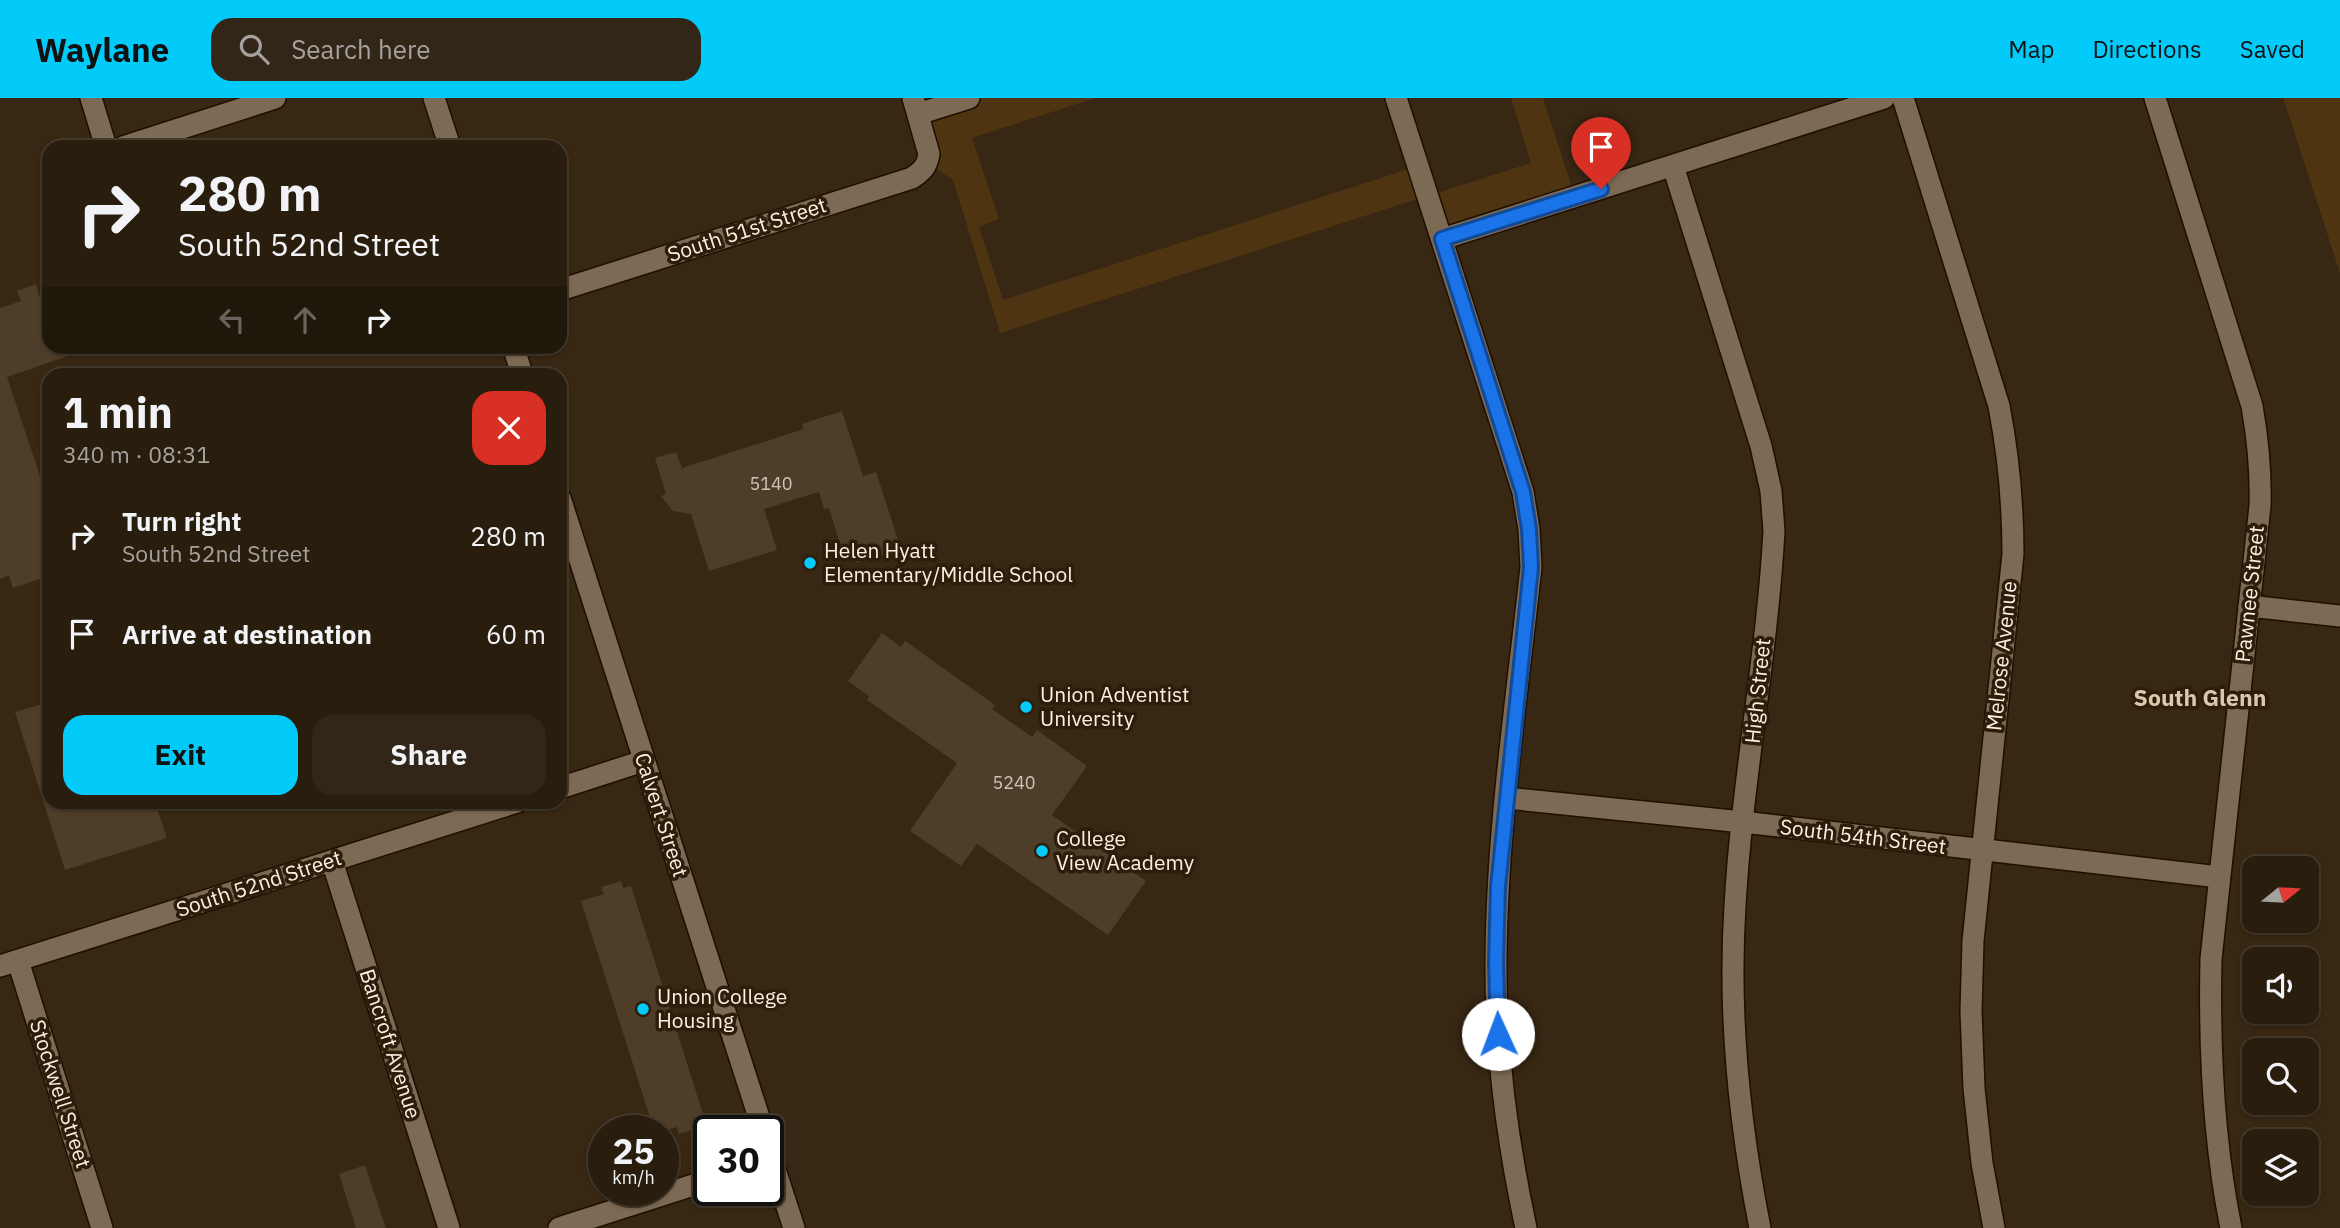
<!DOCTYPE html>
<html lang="en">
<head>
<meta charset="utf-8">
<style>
  :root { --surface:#291d0e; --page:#312617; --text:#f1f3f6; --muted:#a5a29e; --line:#453b2e; --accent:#03cbf9 }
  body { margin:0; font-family:"IBM Plex Sans",sans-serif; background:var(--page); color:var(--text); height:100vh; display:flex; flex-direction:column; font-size:26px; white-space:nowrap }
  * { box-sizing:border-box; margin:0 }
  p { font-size:23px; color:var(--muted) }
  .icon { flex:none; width:38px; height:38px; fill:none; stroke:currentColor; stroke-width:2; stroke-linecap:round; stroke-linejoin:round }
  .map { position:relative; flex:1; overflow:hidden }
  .side { position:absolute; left:42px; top:270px; width:525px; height:441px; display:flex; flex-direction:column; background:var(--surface); border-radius:21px; box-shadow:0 2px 5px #0004,0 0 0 2px var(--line) }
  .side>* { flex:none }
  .guide { position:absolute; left:42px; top:42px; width:525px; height:214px; border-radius:21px; box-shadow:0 2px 5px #0004,0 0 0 2px var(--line); background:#291d0e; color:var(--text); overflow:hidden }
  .needle { width:46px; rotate:72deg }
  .buttons { position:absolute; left:2242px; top:758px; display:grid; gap:14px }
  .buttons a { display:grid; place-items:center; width:77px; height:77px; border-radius:14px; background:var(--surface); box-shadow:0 2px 5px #0004,0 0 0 2px var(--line); font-size:35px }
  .speed { position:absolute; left:588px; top:1017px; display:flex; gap:14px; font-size:35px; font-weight:700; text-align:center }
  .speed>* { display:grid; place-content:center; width:91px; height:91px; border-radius:50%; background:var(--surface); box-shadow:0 2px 5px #0004,0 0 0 2px var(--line); line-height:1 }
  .speed small { font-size:18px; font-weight:400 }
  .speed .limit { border:4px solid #111; border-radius:10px; background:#fff; color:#111 }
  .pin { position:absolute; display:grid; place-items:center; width:60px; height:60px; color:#fff; margin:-72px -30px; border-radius:50% 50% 50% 0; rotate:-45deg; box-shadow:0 0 7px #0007 }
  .pin .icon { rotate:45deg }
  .me { position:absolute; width:77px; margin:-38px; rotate:358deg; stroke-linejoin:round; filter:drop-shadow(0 0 5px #0008) }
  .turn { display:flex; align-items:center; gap:24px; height:147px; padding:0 21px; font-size:32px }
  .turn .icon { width:91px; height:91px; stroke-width:2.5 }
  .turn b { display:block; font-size:49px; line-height:60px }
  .lanes { display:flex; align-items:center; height:66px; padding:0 21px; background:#0003; justify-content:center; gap:35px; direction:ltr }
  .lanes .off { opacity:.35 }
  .round { display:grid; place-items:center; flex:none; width:74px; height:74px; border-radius:21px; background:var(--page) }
  .overview { display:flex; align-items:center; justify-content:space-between; height:119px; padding:0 21px }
  h1 { font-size:42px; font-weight:700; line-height:52px }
  .button { display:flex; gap:14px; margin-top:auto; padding:14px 21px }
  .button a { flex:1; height:80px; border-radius:21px; background:var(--accent); color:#111; font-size:28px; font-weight:700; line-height:80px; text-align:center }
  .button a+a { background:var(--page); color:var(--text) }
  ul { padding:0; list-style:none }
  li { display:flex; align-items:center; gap:21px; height:98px; padding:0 21px }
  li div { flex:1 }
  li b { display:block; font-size:26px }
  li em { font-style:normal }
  header { display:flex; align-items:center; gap:42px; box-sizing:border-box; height:98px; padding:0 35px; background:var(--accent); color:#111 }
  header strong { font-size:33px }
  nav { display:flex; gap:38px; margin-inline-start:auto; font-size:24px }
  .search { width:490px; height:63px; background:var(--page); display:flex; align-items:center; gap:18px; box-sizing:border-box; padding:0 24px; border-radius:21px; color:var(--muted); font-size:26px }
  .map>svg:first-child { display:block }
  .green { fill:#4e3411 }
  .building { fill:#4e3d28 }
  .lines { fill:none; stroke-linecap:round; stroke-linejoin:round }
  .minor-casing { stroke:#1e0f00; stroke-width:24 }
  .minor { stroke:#7d6a54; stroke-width:21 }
  .route-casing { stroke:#114b97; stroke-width:18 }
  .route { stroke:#1a73e8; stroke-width:12 }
  .poi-dot { fill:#03cbf9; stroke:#2d1d09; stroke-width:2.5 }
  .labels { text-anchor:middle; stroke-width:7; stroke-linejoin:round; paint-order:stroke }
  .number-label { font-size:18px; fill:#d0c3b5 }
  .street-label { font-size:21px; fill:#fbf0e4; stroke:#2d1d09 }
  .poi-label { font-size:21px; fill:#fbf0e4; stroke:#2d1d09; text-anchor:start }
  .neighbourhood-label { font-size:23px; font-weight:bold; fill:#dbc6ae; stroke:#2d1d09 }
</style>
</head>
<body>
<header>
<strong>Waylane</strong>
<div class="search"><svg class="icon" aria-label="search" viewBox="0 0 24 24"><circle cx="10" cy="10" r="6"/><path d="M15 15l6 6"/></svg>Search here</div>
<nav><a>Map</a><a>Directions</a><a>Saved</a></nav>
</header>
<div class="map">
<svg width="2340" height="1130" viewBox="0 0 2340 1130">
  <rect width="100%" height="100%" fill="#372713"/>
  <!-- green -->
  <g class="green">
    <polygon points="969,0 1095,0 972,40 999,121 979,129 1003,202 1418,68 1428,98 1531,65 1511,0 1543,0 1575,99 1442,141 1427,98 1000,235 953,82 928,65 918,16"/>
    <polygon points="2283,0 2340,0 2340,175 2290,21"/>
  </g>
  <!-- building -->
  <g class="building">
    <polygon points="36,186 39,197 49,194 49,248 88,248 88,251 7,279 49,405 49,478 13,490 9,477 0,481 0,210 21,203 17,193"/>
    <polygon points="842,313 863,378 876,374 901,451 856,465 851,450 842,453 829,410 824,411 819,394 764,411 777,452 709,473 691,416 673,413 661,398 666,396 655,360 676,354 682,370 804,331 802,326"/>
    <polygon points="882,535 901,549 905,543 995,607 992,611 1032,639 1037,632 1087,668 1052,717 1146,783 1108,837 977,746 961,768 910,733 957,665 867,602 869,598 848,583"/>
    <polygon points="49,604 49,704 155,704 167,740 65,772 15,614"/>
    <polygon points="621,783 623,790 631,788 704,1019 696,1022 699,1030 679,1036 677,1029 666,1032 654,1032 581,803 604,796 601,789"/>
    <polygon points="365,1067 377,1104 386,1130 356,1130 339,1076"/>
  </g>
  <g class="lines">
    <defs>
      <g id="minor">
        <polyline points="91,0 106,49"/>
        <polyline points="434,0 450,49"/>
        <path d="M 1396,0 L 1523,394 L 1529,431 L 1531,469 C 1517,599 1497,730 1496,861 C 1495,951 1507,1042 1526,1130"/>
        <path d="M 1903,0 L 1999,308 C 2009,360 2013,403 2013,456 L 1973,843 L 1971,913 L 1974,990 L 1982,1065 L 1994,1130"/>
        <path d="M 2155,0 L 2252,308 C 2258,342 2261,374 2260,408 L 2211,861 C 2209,952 2213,1041 2231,1130"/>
        <polyline points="918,16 969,0"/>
        <polyline points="123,49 275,0"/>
        <path d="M 1673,68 L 1761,348 L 1771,393 L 1774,433 C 1767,559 1742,683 1735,808 C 1728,916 1739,1024 1760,1130"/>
        <polyline points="1442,141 1884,0"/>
        <path d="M 560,192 L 912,80 C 922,73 927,69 929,56 L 913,0"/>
        <polyline points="513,248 522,276"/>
        <polyline points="560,400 763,1032"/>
        <polyline points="2249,508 2340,518"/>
        <polyline points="560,690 643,663"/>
        <polyline points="1506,700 1743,724 2219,779"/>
        <polyline points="332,763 449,1130"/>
        <polyline points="18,863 102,1130"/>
        <polyline points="0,868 517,704"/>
        <polyline points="768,1050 794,1130"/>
        <polyline points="559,1130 709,1082"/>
      </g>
    </defs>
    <!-- minor casing -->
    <use href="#minor" class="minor-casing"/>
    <!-- minor -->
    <use href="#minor" class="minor"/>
  </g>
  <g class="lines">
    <defs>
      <polyline id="route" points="1498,936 1496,863 1498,789 1531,469 1529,431 1523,394 1442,141 1601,91"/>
    </defs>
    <!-- route casing -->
    <use href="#route" class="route-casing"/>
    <!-- route -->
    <use href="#route" class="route"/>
  </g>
  <!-- markers -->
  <g class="poi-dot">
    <circle cx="810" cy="465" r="7"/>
    <circle cx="1026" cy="609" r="7"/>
    <circle cx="1042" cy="753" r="7"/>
    <circle cx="643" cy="911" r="7"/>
  </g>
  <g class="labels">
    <!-- number labels -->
    <g class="number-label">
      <text x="771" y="392">5140</text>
      <text x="1014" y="691">5240</text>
    </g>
    <!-- street labels -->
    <g class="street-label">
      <text transform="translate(747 132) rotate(-18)" y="7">South 51st Street</text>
      <text transform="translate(2250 496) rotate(-84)" y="7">Pawnee Street</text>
      <text transform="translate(2002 558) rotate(-84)" y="7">Melrose Avenue</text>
      <text transform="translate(1758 593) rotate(-84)" y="7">High Street</text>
      <text transform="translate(661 717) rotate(72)" y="7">Calvert Street</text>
      <text transform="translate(1863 739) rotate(7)" y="7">South 54th Street</text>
      <text transform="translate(259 786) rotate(-18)" y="7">South 52nd Street</text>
      <text transform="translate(390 946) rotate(72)" y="7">Bancroft Avenue</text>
      <text transform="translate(60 996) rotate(72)" y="7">Stockwell Street</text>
    </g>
    <!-- poi labels -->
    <g class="poi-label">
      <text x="824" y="460">Helen Hyatt<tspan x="824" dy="24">Elementary/Middle School</tspan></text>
      <text x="1040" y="604">Union Adventist<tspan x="1040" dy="24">University</tspan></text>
      <text x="1056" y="748">College<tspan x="1056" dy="24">View Academy</tspan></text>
      <text x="657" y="906">Union College<tspan x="657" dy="24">Housing</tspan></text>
    </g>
    <!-- neighbourhood labels -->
    <g class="neighbourhood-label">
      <text x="2200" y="608">South Glenn</text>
    </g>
  </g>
</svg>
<div class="buttons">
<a><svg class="needle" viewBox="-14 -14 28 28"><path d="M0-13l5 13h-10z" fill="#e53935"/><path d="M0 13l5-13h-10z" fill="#a5a29e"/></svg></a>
<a><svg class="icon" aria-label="sound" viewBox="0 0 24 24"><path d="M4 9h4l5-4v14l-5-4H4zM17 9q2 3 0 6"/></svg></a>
<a><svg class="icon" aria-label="search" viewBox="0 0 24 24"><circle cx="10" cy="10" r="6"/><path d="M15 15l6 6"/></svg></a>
<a><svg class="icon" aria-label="layers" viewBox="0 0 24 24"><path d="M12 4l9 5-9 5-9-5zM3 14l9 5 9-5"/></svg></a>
</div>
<div class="speed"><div>25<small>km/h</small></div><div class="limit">30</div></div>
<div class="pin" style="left:1601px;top:91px;background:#d93025"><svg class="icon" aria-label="arrive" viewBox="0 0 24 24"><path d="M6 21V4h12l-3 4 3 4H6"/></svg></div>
<svg class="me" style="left:1498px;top:936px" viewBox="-20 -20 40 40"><circle r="19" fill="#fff"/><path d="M0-13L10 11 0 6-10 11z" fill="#1a73e8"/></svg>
<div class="guide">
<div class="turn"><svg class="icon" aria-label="right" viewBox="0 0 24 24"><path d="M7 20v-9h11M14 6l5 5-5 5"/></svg><div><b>280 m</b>South 52nd Street</div></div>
<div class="lanes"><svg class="icon off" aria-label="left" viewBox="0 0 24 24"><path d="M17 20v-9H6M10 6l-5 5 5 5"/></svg><svg class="icon off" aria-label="ahead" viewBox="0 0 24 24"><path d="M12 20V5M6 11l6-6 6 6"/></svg><svg class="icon" aria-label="right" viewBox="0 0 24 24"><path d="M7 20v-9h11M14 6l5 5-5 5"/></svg></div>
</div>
<section class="side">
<div class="overview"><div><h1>1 min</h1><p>340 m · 08:31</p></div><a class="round" style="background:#d93025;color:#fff"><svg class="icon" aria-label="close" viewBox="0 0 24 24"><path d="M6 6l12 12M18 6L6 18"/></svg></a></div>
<ul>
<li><svg class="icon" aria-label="right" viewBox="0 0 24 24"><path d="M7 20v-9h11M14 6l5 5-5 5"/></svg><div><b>Turn right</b><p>South 52nd Street</p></div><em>280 m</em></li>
<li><svg class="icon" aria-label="arrive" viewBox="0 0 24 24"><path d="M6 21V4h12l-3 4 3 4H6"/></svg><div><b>Arrive at destination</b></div><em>60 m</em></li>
</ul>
<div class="button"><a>Exit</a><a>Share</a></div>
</section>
</div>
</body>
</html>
